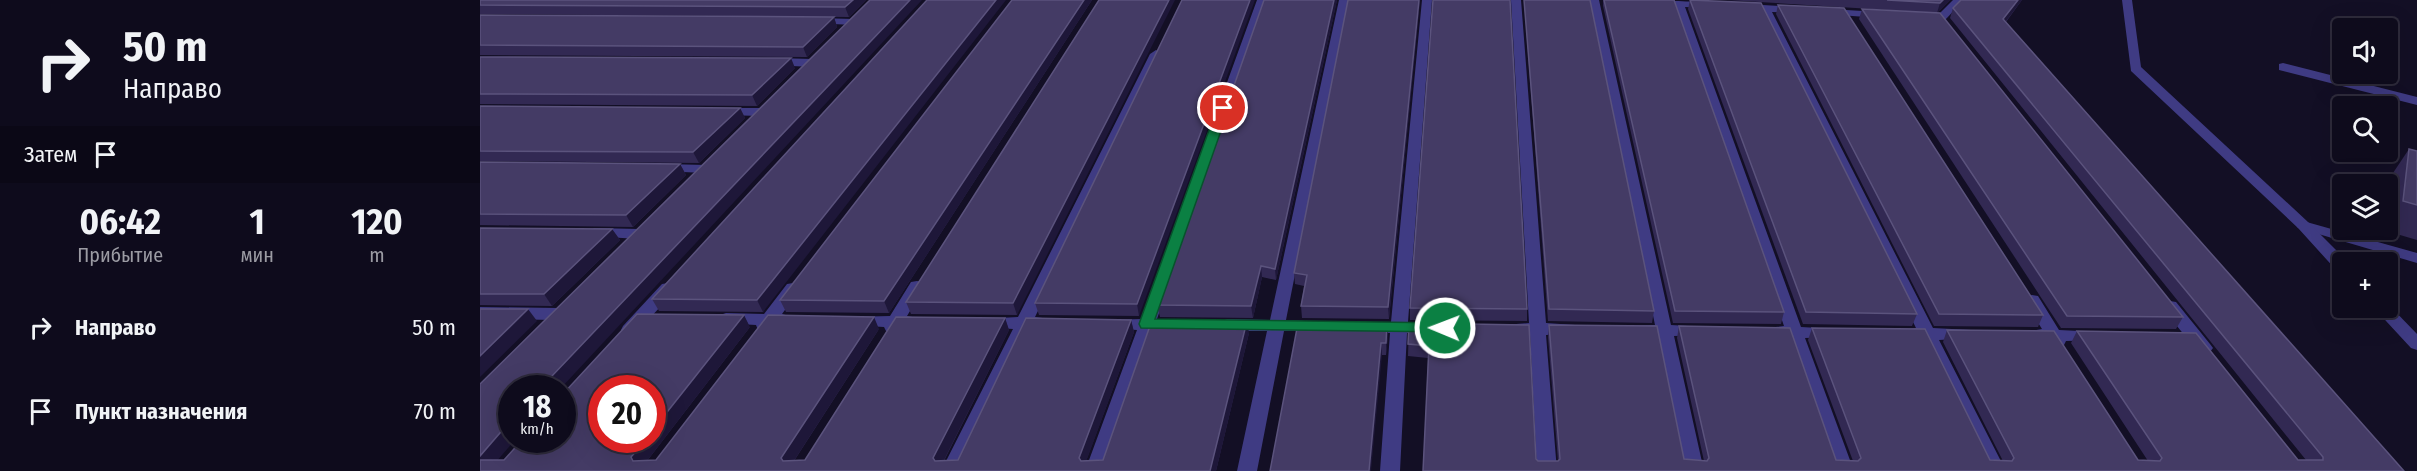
<!DOCTYPE html>
<html lang="ru">
<head>
<meta charset="utf-8">
<style>
  :root { --surface:#0e0b1c; --page:#171425; --text:#f1f3f6; --muted:#9b9ba3; --line:#2e2b3b }
  body { margin:0; font-family:"Fira Sans Condensed",sans-serif; background:var(--page); color:var(--text); height:100vh; display:flex; flex-direction:column; font-size:22px; white-space:nowrap }
  * { box-sizing:border-box; margin:0 }
  p { font-size:20px; color:var(--muted) }
  .icon { flex:none; width:33px; height:33px; fill:none; stroke:currentColor; stroke-width:2; stroke-linecap:round; stroke-linejoin:round }
  .map { position:relative; flex:1; overflow:hidden }
  .side { display:flex; flex-direction:column; background:var(--surface); width:480px }
  .side>* { flex:none }
  .banner { background:#0e0b1c; color:var(--text); overflow:hidden }
  .tools { position:absolute; left:1852px; top:18px; display:grid; gap:12px }
  .tools a { display:grid; place-items:center; width:66px; height:66px; border-radius:6px; background:var(--surface); box-shadow:0 6px 24px #0002,0 0 0 2px var(--line); font-size:30px }
  .speed { position:absolute; left:18px; top:375px; display:flex; gap:12px; font-size:30px; font-weight:700; text-align:center }
  .speed>* { display:grid; place-content:center; width:78px; height:78px; border-radius:50%; background:var(--surface); box-shadow:0 6px 24px #0002,0 0 0 2px var(--line); line-height:1 }
  .speed small { font-size:15px; font-weight:400 }
  .speed .limit { border:9px solid #d22; background:#fff; color:#111 }
  .pin { position:absolute; display:grid; place-items:center; width:51px; height:51px; color:#fff; margin:-26px; border:3px solid #fff; border-radius:50%; box-shadow:0 2px 6px #0007 }
  .me { position:absolute; width:66px; margin:-33px; rotate:271deg; stroke-linejoin:round; filter:drop-shadow(0 0 4px #0008) }
  .turn { display:flex; align-items:center; gap:21px; height:126px; padding:0 24px; font-size:27px }
  .turn .icon { width:78px; height:78px; stroke-width:2.5 }
  .turn b { display:block; font-size:42px; line-height:51px }
  .then { display:flex; align-items:center; height:57px; padding:0 24px; background:#0003; gap:12px; font-size:22px }
  .eta { display:flex; justify-content:space-evenly; align-items:center; height:102px; text-align:center }
  .eta b { font-size:36px; font-weight:700; line-height:42px }
  ul { padding:0; list-style:none }
  li { display:flex; align-items:center; gap:18px; height:84px; padding:0 24px }
  li div { flex:1 }
  li b { display:block; font-size:22px }
  li em { font-style:normal }
  main { display:flex; flex:1; min-height:0 }
  .map>svg:first-child { display:block }
  .lines { fill:none; stroke-linecap:round; stroke-linejoin:round }
  .service { fill:#3f3b83; fill-rule:evenodd }
  .minor { fill:#3f3b83; fill-rule:evenodd }
  .wall { fill:#322953 }
  .shaded-wall { fill:#1e1739 }
  .building { fill:#443b65; stroke:#5b537d; stroke-width:1.5 }
  .route { fill:#0b8043; stroke:#07532c; stroke-width:1.5 }
</style>
</head>
<body>
<main>
<section class="side">
<div class="banner">
<div class="turn"><svg class="icon" aria-label="right" viewBox="0 0 24 24"><path d="M7 20v-9h11M14 6l5 5-5 5"/></svg><div><b>50 m</b>Направо</div></div>
<div class="then">Затем<svg class="icon" aria-label="arrive" viewBox="0 0 24 24"><path d="M6 21V4h12l-3 4 3 4H6"/></svg></div>
</div>
<div class="eta">
<div><b>06:42</b><p>Прибытие</p></div>
<div><b>1</b><p>мин</p></div>
<div><b>120</b><p>m</p></div>
</div>
<ul>
<li><svg class="icon" aria-label="right" viewBox="0 0 24 24"><path d="M7 20v-9h11M14 6l5 5-5 5"/></svg><div><b>Направо</b></div><em>50 m</em></li>
<li><svg class="icon" aria-label="arrive" viewBox="0 0 24 24"><path d="M6 21V4h12l-3 4 3 4H6"/></svg><div><b>Пункт назначения</b></div><em>70 m</em></li>
</ul>
</section>
<div class="map">
<svg width="1937" height="471" viewBox="0 0 1937 471">
  <rect width="100%" height="100%" fill="#130f25"/>
  <g class="lines">
    <!-- service -->
    <g class="service">
      <polygon points="777,0 787,0 677,319 696,321 698,325 696,329 673,330 625,471 605,471 657,330 627,328 625,324 627,320 661,319"/>
      <polygon points="859,0 869,0 806,320 843,322 845,326 843,330 804,331 777,471 757,471 787,331 747,331 741,329 739,325 741,321 747,319 790,320"/>
      <polygon points="942,0 952,0 928,322 954,324 956,328 954,332 927,333 920,471 900,471 910,333 882,331 880,327 882,323 911,322"/>
      <polygon points="1031,0 1041,0 1066,323 1095,325 1097,329 1095,333 1066,335 1077,471 1057,471 1050,335 1023,333 1021,329 1023,325 1049,323"/>
      <polygon points="1109,0 1119,0 1191,325 1224,327 1226,331 1224,335 1194,336 1224,471 1204,471 1177,336 1152,334 1150,330 1152,326 1175,325"/>
      <path d="M 1134,0 C 1152,0 1223,0 1234,5 L 1229,8 L 1205,7 L 1321,327 L 1356,329 L 1358,333 L 1356,337 L 1325,338 L 1374,471 L 1354,471 L 1308,338 L 1287,336 L 1285,332 L 1287,328 L 1304,326 L 1194,6 L 1139,3 Z"/>
      <polygon points="1473,0 1484,0 1465,20 1457,20 1457,16"/>
      <polygon points="1265,4 1316,7 1321,10 1316,13 1292,12 1453,328 1491,330 1493,334 1491,338 1459,340 1526,471 1506,471 1442,340 1422,338 1420,334 1422,330 1436,328 1281,11 1261,9 1260,7"/>
      <polygon points="1349,9 1400,12 1405,15 1400,18 1345,14 1345,10"/>
      <polygon points="335,18 374,19 380,22 374,25 331,23 331,19"/>
      <polygon points="676,50 682,54 555,317 570,319 572,323 570,327 549,329 481,471 461,471 533,329 501,327 499,323 501,319 538,317 670,54"/>
      <polygon points="294,58 333,59 339,63 333,67 290,65 290,59"/>
      <polygon points="1803,63 1937,97 1937,105 1799,70 1799,64"/>
      <polygon points="242,108 284,108 290,112 284,116 237,115 236,112 237,109"/>
      <polygon points="184,164 226,165 233,169 226,173 179,171 177,168"/>
      <polygon points="1823,221 1937,253 1937,263 1818,228 1816,225 1818,222"/>
      <polygon points="114,228 159,229 166,234 159,239 109,236 107,233"/>
      <polygon points="437,281 443,282 445,286 427,316 438,318 440,322 438,326 420,327 418,331 406,331 404,327 369,325 367,321 369,317 410,316 431,282"/>
      <polygon points="188,283 194,284 196,288 194,292 155,334 143,334 141,330 143,326 182,284"/>
      <path d="M 313,283 L 319,284 L 321,288 L 302,314 L 309,316 L 311,320 L 309,324 L 293,325 C 289,331 285,332 278,330 L 276,325 L 240,323 L 238,319 L 240,315 L 246,313 L 284,314 L 307,284 Z"/>
      <polygon points="1552,295 1558,296 1579,330 1620,332 1622,336 1620,340 1586,341 1584,345 1572,345 1569,341 1551,339 1549,335 1551,331 1562,329 1544,300 1546,296"/>
      <polygon points="1690,301 1696,302 1730,344 1733,348 1730,352 1718,352 1684,310 1682,306 1684,302"/>
      <polygon points="0,307 78,308 84,310 86,314 84,318 78,320 0,319"/>
    </g>
    <!-- minor -->
    <g class="minor">
      <polygon points="1642,0 1652,0 1661,67 1828,222 1868,262 1863,262 1863,272 1857,271 1818,228 1651,71"/>
      <polygon points="1908,304 1937,334 1937,350 1931,348 1894,308 1908,308"/>
    </g>
  </g>
  <!-- wall -->
  <g class="wall">
    <polygon points="0,0 386,0 369,17 0,14"/>
    <polygon points="447,0 283,312 179,311 172,299"/>
    <polygon points="532,0 612,0 409,313 306,312 300,300"/>
    <polygon points="619,0 537,315 431,314 426,302"/>
    <polygon points="702,0 659,316 559,315 555,303"/>
    <polygon points="784,0 857,0 796,280 782,277 773,318 680,317 677,305"/>
    <polygon points="940,0 909,319 822,318 821,306 824,286 815,284 814,273"/>
    <polygon points="1044,0 1110,0 1174,311 1172,323 1068,321"/>
    <polygon points="1123,0 1194,0 1304,312 1301,324 1193,323 1123,6"/>
    <polygon points="1210,0 1437,314 1432,326 1323,324 1208,9"/>
    <polygon points="1247,0 1470,0 1457,13"/>
    <polygon points="1481,0 1542,0 1526,22 1924,471 943,471 948,358 928,356 929,323 1058,461 1078,461 1068,337 1069,325 1204,459 1224,461 1197,338 1199,326 1356,460 1373,461 1328,340 1332,328 1510,460 1523,461 1463,342 1467,330 1658,460 1668,461 1591,343 1597,331 1818,460 1826,460 1470,18 1473,8"/>
    <polygon points="1298,5 1563,315 1558,327 1454,326 1296,14"/>
    <polygon points="1382,9 1703,317 1696,329 1581,328 1379,19"/>
    <polygon points="0,15 354,17 357,27 327,57 0,55"/>
    <polygon points="0,57 315,68 277,106 0,104"/>
    <polygon points="0,106 260,108 265,118 219,163 0,161"/>
    <polygon points="1929,149 1937,151 1937,240 1903,230 1908,230 1908,197 1911,176"/>
    <polygon points="0,162 200,164 206,175 153,227 0,225"/>
    <polygon points="0,228 132,229 140,240 72,306 0,305"/>
    <polygon points="930,308 1047,309 1047,321 930,320"/>
    <polygon points="525,318 529,330 464,461 478,460 651,320 654,332 606,461 623,460 769,333 736,471 0,471 32,388 32,440 17,460 24,460 270,327 167,461 176,460 399,329 314,461 325,460"/>
    <polygon points="908,335 906,355 902,355 790,471"/>
  </g>
  <!-- shaded-wall -->
  <g class="shaded-wall">
    <polygon points="373,0 386,0 369,17 365,7"/>
    <polygon points="430,0 442,0 81,388 71,388 71,377"/>
    <polygon points="516,0 526,0 283,312 277,300"/>
    <polygon points="604,0 612,0 409,313 404,301"/>
    <polygon points="689,0 695,0 537,315 533,303"/>
    <polygon points="770,0 775,0 659,316 657,304"/>
    <polygon points="854,0 857,0 796,280 795,269"/>
    <polygon points="939,0 940,1 909,319 908,307"/>
    <polygon points="1463,0 1470,0 1457,13 1460,3"/>
    <polygon points="1538,0 1542,0 1520,29 1523,19"/>
    <polygon points="354,17 357,27 327,57 323,47"/>
    <polygon points="311,58 315,68 277,106 272,95"/>
    <polygon points="260,108 265,118 219,163 213,152"/>
    <polygon points="200,164 206,175 153,227 146,215"/>
    <polygon points="132,229 140,240 72,306 64,294"/>
    <polygon points="781,266 782,277 773,318 771,306"/>
    <polygon points="48,309 57,321 0,377 0,356"/>
    <polygon points="264,315 270,327 160,470 151,457 166,440 172,440 172,431"/>
    <polygon points="394,317 399,329 308,470 301,458"/>
    <polygon points="525,318 529,330 459,470 453,458"/>
    <polygon points="651,320 654,332 603,470 599,458"/>
    <polygon points="767,321 769,333 736,471 730,471"/>
    <polygon points="907,323 908,335 906,355 906,343"/>
    <polygon points="901,343 902,355 891,471 889,471"/>
    <polygon points="26,426 32,433 32,440 35,440 9,470 0,462 0,456"/>
  </g>
  <!-- building -->
  <g class="building">
    <polygon points="0,0 373,0 365,7 0,5"/>
    <polygon points="390,0 430,0 71,377 71,388 32,388 32,426 26,426 0,456 0,384"/>
    <polygon points="447,0 516,0 277,300 172,299"/>
    <polygon points="532,0 604,0 404,301 300,300"/>
    <polygon points="619,0 689,0 533,303 426,302"/>
    <polygon points="702,0 770,0 657,304 555,303"/>
    <polygon points="784,0 854,0 795,269 781,266 771,306 677,305"/>
    <polygon points="868,0 939,0 908,307 821,306 827,275 814,273"/>
    <polygon points="953,0 1030,0 1047,309 930,308"/>
    <polygon points="1044,0 1110,0 1174,311 1069,309"/>
    <polygon points="1124,0 1194,0 1304,312 1195,311"/>
    <polygon points="1210,0 1281,3 1437,314 1326,312"/>
    <polygon points="1407,0 1463,0 1460,3"/>
    <polygon points="1481,0 1538,0 1523,19 1924,471 943,471 949,346 928,344 929,323 1049,325 1056,459 1058,461 1078,461 1080,459 1069,325 1177,326 1204,459 1227,461 1229,458 1199,326 1310,328 1356,460 1378,461 1381,458 1332,328 1445,329 1510,460 1532,461 1534,458 1467,330 1574,331 1658,460 1680,461 1682,458 1597,331 1716,333 1818,460 1843,460 1843,457 1473,8"/>
    <polygon points="1298,5 1364,8 1563,315 1459,314"/>
    <polygon points="1382,9 1460,13 1703,317 1587,316"/>
    <polygon points="0,15 354,17 323,47 0,45"/>
    <polygon points="0,57 311,58 272,95 0,94"/>
    <polygon points="0,106 260,108 213,152 0,151"/>
    <polygon points="1929,149 1937,151 1937,205 1923,201"/>
    <polygon points="0,162 200,164 146,215 0,214"/>
    <polygon points="0,228 132,229 64,294 0,294"/>
    <polygon points="0,309 48,309 0,356"/>
    <polygon points="157,314 264,315 172,431 172,388 122,388 122,440 166,440 151,457 153,461 176,460 288,315 394,317 301,458 303,461 325,460 416,317 525,318 453,458 455,461 478,460 546,318 651,320 599,458 601,461 623,460 672,320 767,321 730,471 0,471 0,460 24,460 42,440 82,440 82,395"/>
    <polygon points="818,323 907,323 906,343 901,343 889,471 790,471"/>
  </g>
  <!-- route -->
  <polygon class="route" points="743,105 749,108 675,319 965,323 973,328 970,332 661,328 659,324 737,108"/>
</svg>
<div class="tools">
<a><svg class="icon" aria-label="sound" viewBox="0 0 24 24"><path d="M4 9h4l5-4v14l-5-4H4zM17 9q2 3 0 6"/></svg></a>
<a><svg class="icon" aria-label="search" viewBox="0 0 24 24"><circle cx="10" cy="10" r="6"/><path d="M15 15l6 6"/></svg></a>
<a><svg class="icon" aria-label="layers" viewBox="0 0 24 24"><path d="M12 4l9 5-9 5-9-5zM3 14l9 5 9-5"/></svg></a>
<a>+</a>
</div>
<div class="speed"><div>18<small>km/h</small></div><div class="limit">20</div></div>
<div class="pin" style="left:743px;top:108px;background:#d93025"><svg class="icon" aria-label="arrive" viewBox="0 0 24 24"><path d="M6 21V4h12l-3 4 3 4H6"/></svg></div>
<svg class="me" style="left:965px;top:328px" viewBox="-20 -20 40 40"><circle r="17" fill="#0b8043" stroke="#fff" stroke-width="3"/><path d="M0-11L8 9 0 5-8 9z" fill="#fff"/></svg>
</div>
</main>
</body>
</html>
